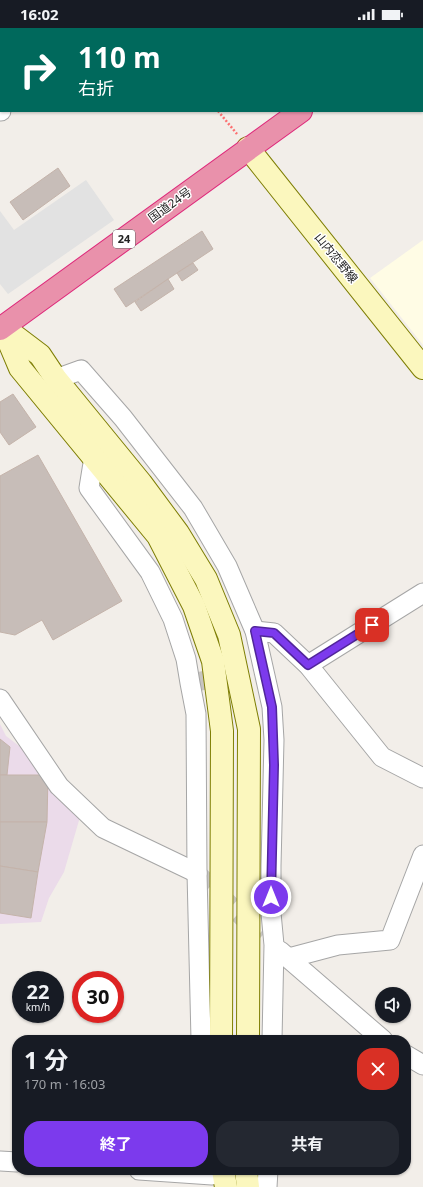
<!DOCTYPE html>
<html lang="ja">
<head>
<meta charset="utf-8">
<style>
  :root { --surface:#171b24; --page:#242831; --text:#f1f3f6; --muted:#9ea1a6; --accent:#7c3aed }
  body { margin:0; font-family:"Noto Sans","Noto Sans JP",sans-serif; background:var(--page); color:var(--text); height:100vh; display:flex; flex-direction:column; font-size:15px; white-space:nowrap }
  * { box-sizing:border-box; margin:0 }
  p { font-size:13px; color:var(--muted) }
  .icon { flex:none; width:22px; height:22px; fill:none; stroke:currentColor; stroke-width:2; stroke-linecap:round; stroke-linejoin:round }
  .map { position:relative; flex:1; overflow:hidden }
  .panel { position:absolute; left:12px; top:1007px; width:399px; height:140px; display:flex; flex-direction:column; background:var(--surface); border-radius:16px; box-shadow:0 1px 3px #0004 }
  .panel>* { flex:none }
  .banner { position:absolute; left:0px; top:0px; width:423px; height:84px; box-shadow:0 1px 3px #0004; background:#00695c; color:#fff; overflow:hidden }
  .controls { position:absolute; left:375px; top:959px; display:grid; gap:8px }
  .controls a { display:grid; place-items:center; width:36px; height:36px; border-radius:50%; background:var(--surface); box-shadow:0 1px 3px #0004; font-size:20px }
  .speed { position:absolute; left:12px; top:943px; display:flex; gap:8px; font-size:20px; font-weight:700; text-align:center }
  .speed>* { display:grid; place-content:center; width:52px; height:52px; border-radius:50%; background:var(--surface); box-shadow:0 1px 3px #0004; line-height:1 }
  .speed small { font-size:10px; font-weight:400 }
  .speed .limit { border:6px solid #d22; background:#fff; color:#111 }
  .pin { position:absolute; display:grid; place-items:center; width:34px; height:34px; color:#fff; margin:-17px; border-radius:8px; box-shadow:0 2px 6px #0006 }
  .me { position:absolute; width:44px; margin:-22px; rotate:0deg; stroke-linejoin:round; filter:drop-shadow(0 0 3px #0008) }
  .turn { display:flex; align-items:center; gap:14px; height:84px; padding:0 12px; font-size:18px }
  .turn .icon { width:52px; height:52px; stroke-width:2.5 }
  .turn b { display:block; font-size:28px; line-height:34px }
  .round { display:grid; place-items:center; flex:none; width:42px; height:42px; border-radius:16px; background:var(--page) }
  .summary { display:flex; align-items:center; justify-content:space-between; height:68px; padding:0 12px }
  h1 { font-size:24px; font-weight:700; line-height:30px }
  .cta { display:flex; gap:8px; margin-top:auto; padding:8px 12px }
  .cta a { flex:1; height:46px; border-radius:16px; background:var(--accent); color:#fff; font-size:16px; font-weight:700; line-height:46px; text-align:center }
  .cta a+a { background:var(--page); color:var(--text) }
  .status { display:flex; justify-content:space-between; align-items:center; height:28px; padding:0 20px; background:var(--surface); direction:ltr }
  .status svg { height:11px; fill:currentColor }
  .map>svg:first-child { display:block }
  .industrial { fill:#ebdbea }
  .education { fill:#fffce5 }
  .parking { fill:#e2e2e2 }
  .building { fill:#c7bdb8; stroke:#c4b3aa }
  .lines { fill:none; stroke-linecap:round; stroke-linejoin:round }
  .street-tunnel { stroke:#c8c5c1; stroke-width:19; stroke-dasharray:19 10; stroke-linecap:butt }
  .street-casing { stroke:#a6a6a6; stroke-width:21 }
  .secondary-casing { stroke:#7e7e04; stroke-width:24 }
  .highway-casing { stroke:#de287a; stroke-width:24 }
  .path { stroke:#fc7071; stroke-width:2.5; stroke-dasharray:2 2; stroke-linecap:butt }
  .street { stroke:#fff; stroke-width:19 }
  .secondary { stroke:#fbf7be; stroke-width:22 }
  .highway { stroke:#e991ab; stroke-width:22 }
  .route-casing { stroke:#51269a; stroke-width:10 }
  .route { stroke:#7c3aed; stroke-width:7 }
  .labels { text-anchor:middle; stroke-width:3; stroke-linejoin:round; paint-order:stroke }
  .shield { fill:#fff; stroke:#646464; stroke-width:1 }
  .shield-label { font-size:11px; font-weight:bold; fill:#222 }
  .street-label { font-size:12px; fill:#222; stroke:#fff }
</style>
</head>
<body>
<div class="status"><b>16:02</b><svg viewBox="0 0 49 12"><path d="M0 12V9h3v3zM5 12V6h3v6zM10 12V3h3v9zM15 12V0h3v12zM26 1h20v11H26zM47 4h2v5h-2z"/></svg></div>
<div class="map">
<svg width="423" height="1159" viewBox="0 0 423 1159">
  <rect width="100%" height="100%" fill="#f2eee9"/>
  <!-- industrial -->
  <polygon class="industrial" points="0,696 6,708 48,740 80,789 64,844 49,870 41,894 0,896"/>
  <!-- education -->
  <polygon class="education" points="423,212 423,317 370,250"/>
  <!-- parking -->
  <polygon class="parking" points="86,152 114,192 8,266 0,256 0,183 14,202"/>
  <!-- building -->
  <g class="building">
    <polygon points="58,140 70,158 23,192 10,174"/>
    <polygon points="202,203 213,221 126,279 114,261"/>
    <polygon points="193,235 198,242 182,253 177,245"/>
    <polygon points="168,251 174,261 141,283 135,274"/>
    <polygon points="13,366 36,399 9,417 0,404 0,374"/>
    <polygon points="38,427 122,573 53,612 42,592 15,607 0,604 0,448"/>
    <polygon points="0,711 10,719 7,747 0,747"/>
    <polygon points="0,747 48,747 47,794 0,794"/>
    <polygon points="0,794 47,794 38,844 0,838"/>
    <polygon points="0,838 38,844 31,890 0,885"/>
  </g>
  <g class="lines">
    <!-- street-tunnel -->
    <g class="street-tunnel">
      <polyline points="196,654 253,643"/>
      <polyline points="197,845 262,908"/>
    </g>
    <defs>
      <g id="street">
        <polyline points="110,1 111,0"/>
        <polyline points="0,83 1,83"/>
        <polyline points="56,351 81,342 123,390 193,480 227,538 255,603 272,679 274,712 271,838 271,885 274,917 272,1012"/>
        <polyline points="94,429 89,460 150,544 173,591 186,631 190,655 196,686 197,845 201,1012"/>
        <polyline points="255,603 274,605 308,637 382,729 423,750"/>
        <polyline points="308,637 423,565"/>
        <polyline points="0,671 59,758 103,800 197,845"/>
        <polyline points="280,923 383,1012"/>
        <polyline points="289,930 338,917 390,912 423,827"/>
        <polyline points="406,1027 423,1037"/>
        <polyline points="0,1133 17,1134"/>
        <polyline points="139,1142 212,1147"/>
        <polyline points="267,1159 268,1142"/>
      </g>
      <g id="secondary">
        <polyline points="248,120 423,340"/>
        <polyline points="3,299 40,327 56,351 141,455 178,505 206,551 229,607 249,701 248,1012"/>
        <polyline points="3,300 20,340 158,508 194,578 213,633 222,703 221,1012"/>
        <polyline points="223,1142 226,1159"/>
        <polyline points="246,1142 248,1159"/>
      </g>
      <g id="highway">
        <polyline points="418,1 420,0"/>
        <polyline points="0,301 301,83"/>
      </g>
    </defs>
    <!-- street casing -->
    <use href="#street" class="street-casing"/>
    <!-- secondary casing -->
    <use href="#secondary" class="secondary-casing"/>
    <!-- highway casing -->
    <use href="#highway" class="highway-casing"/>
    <!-- path -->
    <g class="path">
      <polyline points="155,0 156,1"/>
      <polyline points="218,83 237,106"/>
    </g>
    <!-- street -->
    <use href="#street" class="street"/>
    <!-- secondary -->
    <use href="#secondary" class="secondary"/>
    <!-- highway -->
    <use href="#highway" class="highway"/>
  </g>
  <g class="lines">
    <defs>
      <polyline id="route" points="271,869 274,737 272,679 255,603 274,605 308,637 372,597"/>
    </defs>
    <!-- route casing -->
    <use href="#route" class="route-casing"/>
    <!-- route -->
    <use href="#route" class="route"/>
  </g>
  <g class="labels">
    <!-- shield labels -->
    <rect class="shield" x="113" y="202" width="22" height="18" rx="3"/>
    <g class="shield-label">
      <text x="124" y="215">24</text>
    </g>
    <!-- street labels -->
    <g class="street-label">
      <text transform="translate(170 177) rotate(-36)" y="4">国道24号</text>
      <text transform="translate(336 230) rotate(51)" y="4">山内恋野線</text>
    </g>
  </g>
</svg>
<div class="controls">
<a><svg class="icon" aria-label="sound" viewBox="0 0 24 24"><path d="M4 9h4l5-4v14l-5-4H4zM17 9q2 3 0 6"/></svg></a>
</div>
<div class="speed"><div>22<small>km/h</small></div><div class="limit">30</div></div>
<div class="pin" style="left:372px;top:597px;background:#d93025"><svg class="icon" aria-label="arrive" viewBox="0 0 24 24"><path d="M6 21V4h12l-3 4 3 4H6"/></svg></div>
<svg class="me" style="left:271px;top:869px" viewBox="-20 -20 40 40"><circle r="17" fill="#7c3aed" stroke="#fff" stroke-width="3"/><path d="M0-11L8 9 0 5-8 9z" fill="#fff"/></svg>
<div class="banner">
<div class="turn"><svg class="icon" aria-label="right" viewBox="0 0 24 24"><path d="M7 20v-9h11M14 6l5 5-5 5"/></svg><div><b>110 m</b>右折</div></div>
</div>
<section class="panel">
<div class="summary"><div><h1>1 分</h1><p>170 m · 16:03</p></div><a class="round" style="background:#d93025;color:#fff"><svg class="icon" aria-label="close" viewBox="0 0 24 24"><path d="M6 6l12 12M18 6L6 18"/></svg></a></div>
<div class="cta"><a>終了</a><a>共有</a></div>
</section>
</div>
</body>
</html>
